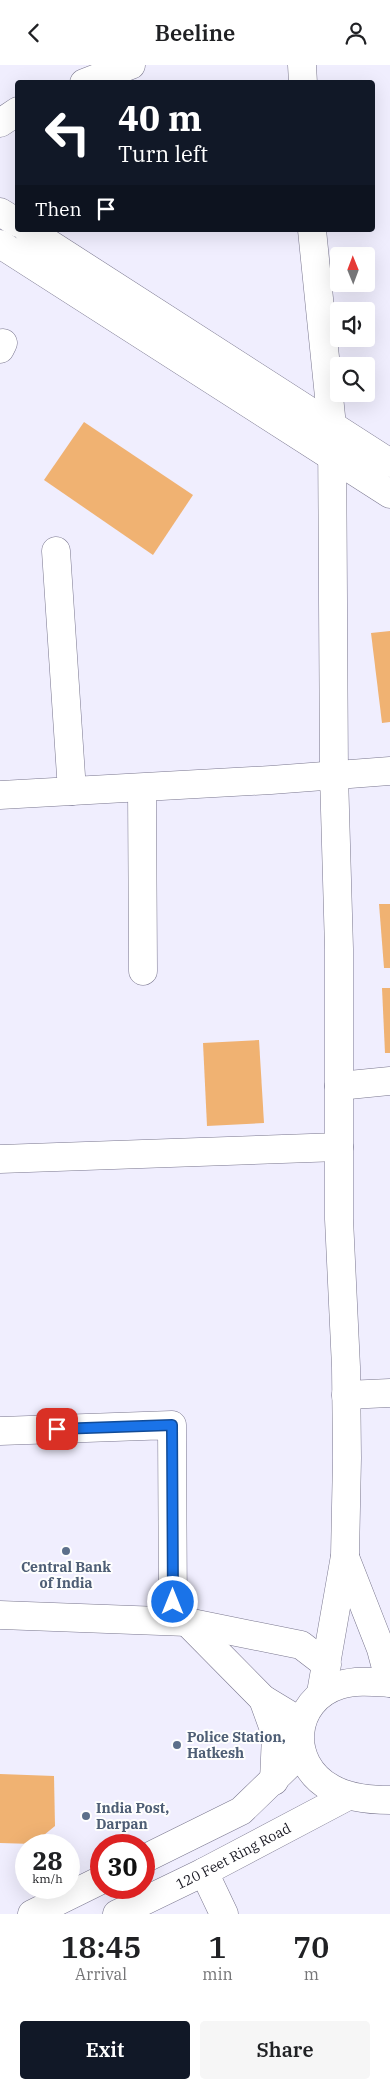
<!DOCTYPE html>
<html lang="en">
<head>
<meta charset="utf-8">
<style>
  :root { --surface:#fff; --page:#f6f6f6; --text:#202124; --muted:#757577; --accent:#111827 }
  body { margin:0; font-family:"IBM Plex Serif",serif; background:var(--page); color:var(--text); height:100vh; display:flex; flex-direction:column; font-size:19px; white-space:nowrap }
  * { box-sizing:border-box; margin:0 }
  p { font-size:16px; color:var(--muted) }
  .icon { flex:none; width:28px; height:28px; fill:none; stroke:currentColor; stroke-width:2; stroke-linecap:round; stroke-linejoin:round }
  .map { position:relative; height:1849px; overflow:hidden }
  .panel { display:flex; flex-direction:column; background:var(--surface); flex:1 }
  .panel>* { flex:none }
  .top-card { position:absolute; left:15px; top:15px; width:360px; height:152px; border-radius:5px; box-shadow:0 5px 20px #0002; background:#111827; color:#fff; overflow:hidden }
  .needle { width:32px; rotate:359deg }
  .tools { position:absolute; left:330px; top:182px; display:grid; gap:10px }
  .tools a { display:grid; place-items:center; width:45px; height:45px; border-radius:5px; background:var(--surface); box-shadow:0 5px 20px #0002; font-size:25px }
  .speed { position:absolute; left:15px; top:1769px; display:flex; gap:10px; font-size:25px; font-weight:700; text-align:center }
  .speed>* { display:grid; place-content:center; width:65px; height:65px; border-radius:50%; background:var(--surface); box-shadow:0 5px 20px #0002; line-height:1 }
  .speed small { font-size:12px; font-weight:400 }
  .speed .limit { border:8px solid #d22; background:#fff; color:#111 }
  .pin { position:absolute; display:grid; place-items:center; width:42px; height:42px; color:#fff; margin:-21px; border-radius:10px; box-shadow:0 2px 8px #0006 }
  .me { position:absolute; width:55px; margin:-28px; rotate:0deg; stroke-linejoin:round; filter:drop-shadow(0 0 4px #0008) }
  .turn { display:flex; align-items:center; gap:18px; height:105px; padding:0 20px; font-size:22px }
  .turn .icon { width:65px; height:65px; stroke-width:2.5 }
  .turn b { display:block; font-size:35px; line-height:42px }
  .then { display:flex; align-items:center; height:48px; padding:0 20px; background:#0003; gap:10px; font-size:19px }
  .eta { display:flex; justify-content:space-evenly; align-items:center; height:85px; text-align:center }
  .eta b { font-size:30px; font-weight:600; line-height:35px }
  .action { display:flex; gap:10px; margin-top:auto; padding:10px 20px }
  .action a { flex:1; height:58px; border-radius:5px; background:var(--accent); color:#fff; font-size:20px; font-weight:600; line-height:58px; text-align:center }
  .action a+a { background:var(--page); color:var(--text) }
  header { display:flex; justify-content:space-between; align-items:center; height:65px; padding:0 20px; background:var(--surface); font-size:22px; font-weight:600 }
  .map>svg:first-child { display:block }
  .building { fill:#f0b272 }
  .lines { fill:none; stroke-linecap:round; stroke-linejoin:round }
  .minor-casing { stroke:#79768e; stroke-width:29 }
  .tertiary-casing { stroke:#79768e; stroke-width:29 }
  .primary-casing { stroke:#79768e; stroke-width:29 }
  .minor { stroke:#fff; stroke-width:28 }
  .tertiary { stroke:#fff; stroke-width:28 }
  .primary { stroke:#fff; stroke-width:28 }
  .route-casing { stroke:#114b97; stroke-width:12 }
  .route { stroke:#1a73e8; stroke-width:9 }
  .service-dot { fill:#5c6f8a; stroke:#fefefe; stroke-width:2 }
  .labels { text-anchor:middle; stroke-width:4; stroke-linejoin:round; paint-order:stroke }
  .service-label { font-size:14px; font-weight:bold; fill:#4e5e75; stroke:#fefefe; text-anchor:start }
  .street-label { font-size:14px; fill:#191822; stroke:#fefefe }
</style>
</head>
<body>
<header><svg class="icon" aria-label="back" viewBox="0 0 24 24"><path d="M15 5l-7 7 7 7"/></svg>Beeline<svg class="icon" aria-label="person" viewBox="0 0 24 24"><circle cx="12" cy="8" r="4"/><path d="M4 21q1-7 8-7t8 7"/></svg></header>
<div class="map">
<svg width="390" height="1849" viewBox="0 0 390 1849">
  <rect width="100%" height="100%" fill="#f0eefe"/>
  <!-- building -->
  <g class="building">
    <polygon points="84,357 193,430 153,490 44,415"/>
    <polygon points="390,566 390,657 382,658 371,568"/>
    <polygon points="379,839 390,839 390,903 384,903"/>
    <polygon points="382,923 390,923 390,988 385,988"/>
    <polygon points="259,975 264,1058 207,1061 203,978"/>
    <polygon points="0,1709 54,1711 55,1761 33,1779 0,1778"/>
  </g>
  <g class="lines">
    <defs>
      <g id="minor">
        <polyline points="84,18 131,0"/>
        <polyline points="0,58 18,46"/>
        <polyline points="0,284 3,278"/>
        <polyline points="56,486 72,726"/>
        <polyline points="142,723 143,906"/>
        <polyline points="339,1021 390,1016"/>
        <polyline points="0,1094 339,1082"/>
        <polyline points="346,1330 390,1328"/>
        <polyline points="0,1366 172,1360 173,1556"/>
        <polyline points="204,1807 224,1849"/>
      </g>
      <g id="tertiary">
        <polyline points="302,0 303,18"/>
        <polyline points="0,147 18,158"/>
        <polyline points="28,165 390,398"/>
        <polyline points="312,165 332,361 334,710 339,884 339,1154 346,1302 347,1393 345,1491 321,1628"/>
        <polyline points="0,179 390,429"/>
        <polyline points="0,730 271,715 390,706"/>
        <polyline points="345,1492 381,1584 390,1618"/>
        <polyline points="0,1550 187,1557 301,1580 327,1600"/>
        <polyline points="187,1557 263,1634 301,1657"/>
        <polyline points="263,1634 276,1670 274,1716"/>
      </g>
      <g id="primary">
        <path d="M 390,1618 C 374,1617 356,1615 340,1620 C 291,1635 286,1698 331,1723 C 348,1733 370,1735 390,1735"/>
        <polyline points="144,1794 241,1746 301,1688"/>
        <polyline points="32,1849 101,1815"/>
        <path id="s1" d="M 117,1849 L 204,1807 L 348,1731"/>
      </g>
    </defs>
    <!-- minor casing -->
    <use href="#minor" class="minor-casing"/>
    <!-- tertiary casing -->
    <use href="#tertiary" class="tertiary-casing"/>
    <!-- primary casing -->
    <use href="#primary" class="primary-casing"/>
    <!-- minor -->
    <use href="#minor" class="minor"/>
    <!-- tertiary -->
    <use href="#tertiary" class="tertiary"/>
    <!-- primary -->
    <use href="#primary" class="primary"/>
  </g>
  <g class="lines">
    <defs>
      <polyline id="route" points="57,1364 172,1360 173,1537"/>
    </defs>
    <!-- route casing -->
    <use href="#route" class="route-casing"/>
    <!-- route -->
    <use href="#route" class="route"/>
  </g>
  <!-- markers -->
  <g class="service-dot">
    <circle cx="66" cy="1486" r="5"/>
    <circle cx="177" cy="1680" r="5"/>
    <circle cx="86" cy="1751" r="5"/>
  </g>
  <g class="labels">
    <!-- service labels -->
    <g class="service-label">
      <text x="66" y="1507" text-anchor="middle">Central Bank<tspan x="66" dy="16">of India</tspan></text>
      <text x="187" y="1677">Police Station,<tspan x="187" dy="16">Hatkesh</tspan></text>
      <text x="96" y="1748">India Post,<tspan x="96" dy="16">Darpan</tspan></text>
    </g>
    <!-- street labels -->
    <g class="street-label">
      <text dy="5" stroke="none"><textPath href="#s1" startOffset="130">120 Feet Ring Road</textPath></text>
    </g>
  </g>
</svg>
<div class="tools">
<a><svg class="needle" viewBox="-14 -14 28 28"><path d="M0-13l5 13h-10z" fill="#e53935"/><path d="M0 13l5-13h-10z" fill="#757577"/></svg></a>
<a><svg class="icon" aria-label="sound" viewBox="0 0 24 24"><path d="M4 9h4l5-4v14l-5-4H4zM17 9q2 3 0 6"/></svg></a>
<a><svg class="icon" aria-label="search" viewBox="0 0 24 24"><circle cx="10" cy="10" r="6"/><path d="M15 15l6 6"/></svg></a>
</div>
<div class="speed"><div>28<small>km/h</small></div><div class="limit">30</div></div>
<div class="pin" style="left:57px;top:1364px;background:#d93025"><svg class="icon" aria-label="arrive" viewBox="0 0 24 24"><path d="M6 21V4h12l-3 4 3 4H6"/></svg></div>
<svg class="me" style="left:173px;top:1537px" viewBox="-20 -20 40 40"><circle r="17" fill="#1a73e8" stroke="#fff" stroke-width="3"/><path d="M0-11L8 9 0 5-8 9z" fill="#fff"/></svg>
<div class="top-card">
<div class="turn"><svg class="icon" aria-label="left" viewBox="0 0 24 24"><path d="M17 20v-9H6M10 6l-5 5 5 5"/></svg><div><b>40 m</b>Turn left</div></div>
<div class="then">Then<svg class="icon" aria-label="arrive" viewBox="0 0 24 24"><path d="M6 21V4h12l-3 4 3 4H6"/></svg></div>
</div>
</div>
<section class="panel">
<div class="eta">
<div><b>18:45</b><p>Arrival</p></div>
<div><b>1</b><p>min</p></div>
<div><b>70</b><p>m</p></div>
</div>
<div class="action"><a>Exit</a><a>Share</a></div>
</section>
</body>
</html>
